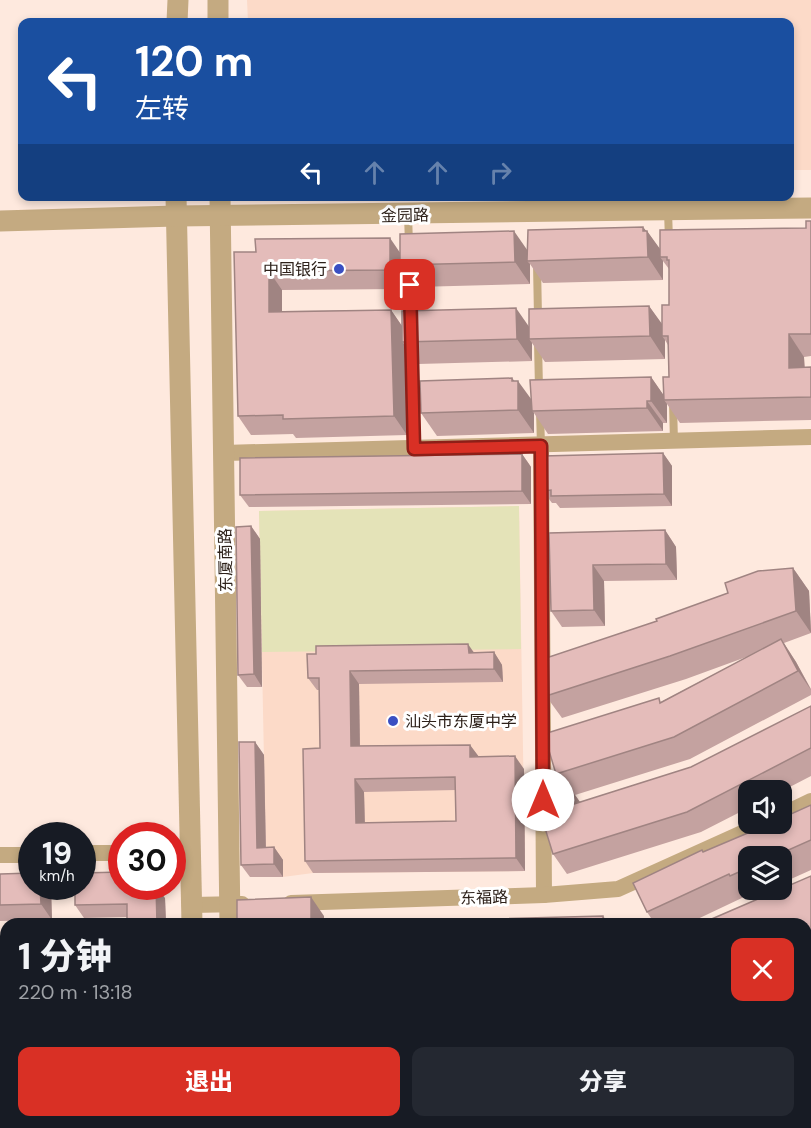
<!DOCTYPE html>
<html lang="zh">
<head>
<meta charset="utf-8">
<style>
  :root { --surface:#171b24; --page:#242831; --text:#f1f3f6; --muted:#9ea1a6; --accent:#d93025 }
  body { margin:0; font-family:"DM Sans","Noto Sans SC",sans-serif; background:var(--page); color:var(--text); height:100vh; display:flex; flex-direction:column; font-size:22px; white-space:nowrap }
  * { box-sizing:border-box; margin:0 }
  p { font-size:20px; color:var(--muted) }
  .icon { flex:none; width:33px; height:33px; fill:none; stroke:currentColor; stroke-width:2; stroke-linecap:round; stroke-linejoin:round }
  .map { position:relative; flex:1; overflow:hidden }
  .panel { position:absolute; left:0px; top:918px; width:812px; height:210px; display:flex; flex-direction:column; background:var(--surface); border-radius:18px 18px 0 0; box-shadow:0 3px 9px #0003 }
  .panel>* { flex:none }
  .guide { position:absolute; left:18px; top:18px; width:776px; height:183px; border-radius:12px; box-shadow:0 3px 9px #0003; background:#1a4fa0; color:#fff; overflow:hidden }
  .buttons { position:absolute; left:738px; top:780px; display:grid; gap:12px }
  .buttons a { display:grid; place-items:center; width:54px; height:54px; border-radius:12px; background:var(--surface); box-shadow:0 3px 9px #0003; font-size:30px }
  .speed { position:absolute; left:18px; top:822px; display:flex; gap:12px; font-size:30px; font-weight:700; text-align:center }
  .speed>* { display:grid; place-content:center; width:78px; height:78px; border-radius:50%; background:var(--surface); box-shadow:0 3px 9px #0003; line-height:1 }
  .speed small { font-size:15px; font-weight:400 }
  .speed .limit { border:9px solid #d22; background:#fff; color:#111 }
  .pin { position:absolute; display:grid; place-items:center; width:51px; height:51px; color:#fff; margin:-26px; border-radius:12px; box-shadow:0 3px 9px #0006 }
  .me { position:absolute; width:66px; margin:-33px; rotate:0deg; stroke-linejoin:round; filter:drop-shadow(0 0 4px #0008) }
  .turn { display:flex; align-items:center; gap:21px; height:126px; padding:0 18px; font-size:27px }
  .turn .icon { width:78px; height:78px; stroke-width:2.5 }
  .turn b { display:block; font-size:42px; line-height:51px }
  .lanes { display:flex; align-items:center; height:57px; padding:0 18px; background:#0003; justify-content:center; gap:30px; direction:ltr }
  .lanes .off { opacity:.35 }
  .round { display:grid; place-items:center; flex:none; width:63px; height:63px; border-radius:12px; background:var(--page) }
  .summary { display:flex; align-items:center; justify-content:space-between; height:102px; padding:0 18px }
  h1 { font-size:36px; font-weight:800; line-height:45px }
  .primary-button { display:flex; gap:12px; margin-top:auto; padding:12px 18px }
  .primary-button a { flex:1; height:69px; border-radius:12px; background:var(--accent); color:#fff; font-size:24px; font-weight:800; line-height:69px; text-align:center }
  .primary-button a+a { background:var(--page); color:var(--text) }
  .map>svg:first-child { display:block }
  .built { fill:#fcdac8 }
  .green { fill:#e4e3b8 }
  .lines { fill:none; stroke-linecap:round; stroke-linejoin:round }
  .service { stroke:#c4aa81; stroke-width:8 }
  .minor { stroke:#c4aa81; stroke-width:16 }
  .tertiary { stroke:#c4aa81; stroke-width:21 }
  .wall { fill:#c4a2a0; fill-rule:evenodd }
  .shaded-wall { fill:#a08482 }
  .building { fill:#e4bcba; stroke:#a08482; stroke-width:1.5; fill-rule:evenodd }
  .route-casing { stroke:#8d1f18; stroke-width:15 }
  .route { stroke:#d93025; stroke-width:10 }
  .poi-dot { fill:#3a4fc2; stroke:#fff; stroke-width:2 }
  .labels { text-anchor:middle; stroke-width:6; stroke-linejoin:round; paint-order:stroke }
  .street-label { font-size:16px; fill:#2d211a; stroke:#fff }
  .poi-label { font-size:16px; fill:#2d211a; stroke:#fff; text-anchor:end }
</style>
</head>
<body>
<div class="map">
<svg width="811" height="1128" viewBox="0 0 811 1128">
  <rect width="100%" height="100%" fill="#fee9de"/>
  <!-- built -->
  <g class="built">
    <polygon points="247,0 811,0 811,170 789,170 789,22 248,22"/>
    <polygon points="519,506 525,871 313,873 283,877 266,860 259,511"/>
    <rect x="255" y="1122" width="379" height="6"/>
  </g>
  <!-- green -->
  <polygon class="green" points="519,506 521,649 262,652 259,511"/>
  <g class="lines">
    <!-- service -->
    <g class="service">
      <polyline points="668,211 669,240"/>
      <polyline points="408,215 409,244"/>
      <polyline points="537,264 538,317"/>
      <polyline points="409,269 411,322"/>
      <polyline points="538,342 539,389"/>
      <polyline points="411,344 414,449"/>
      <polyline points="673,403 674,442"/>
      <polyline points="540,411 541,446"/>
    </g>
    <!-- minor -->
    <g class="minor">
      <polyline points="541,446 544,895"/>
      <polyline points="224,453 811,437"/>
      <polyline points="782,815 811,801"/>
      <polyline points="172,851 191,851"/>
      <polyline points="82,853 122,853"/>
      <polyline points="0,855 32,855"/>
      <polyline points="291,903 544,895 618,889 762,824"/>
      <polyline points="192,905 242,904"/>
    </g>
    <!-- tertiary -->
    <g class="tertiary">
      <polyline points="218,0 218,22"/>
      <polyline points="177,22 178,0"/>
      <polyline points="176,196 192,924"/>
      <polyline points="220,196 230,924"/>
      <polyline points="0,221 176,216 811,208"/>
      <polyline points="196,1122 197,1128"/>
      <polyline points="233,1122 234,1128"/>
    </g>
  </g>
  <!-- wall -->
  <g class="wall">
    <path d="M 811,221 L 811,356 L 804,357 L 805,368 L 811,367 L 811,420 L 680,423 L 667,404 L 667,423 L 663,423 L 663,431 L 548,434 L 534,413 L 534,433 L 437,436 L 421,413 L 512,378 L 532,401 L 651,377 L 664,396 L 669,377 L 668,345 L 665,340 L 665,359 L 545,362 L 532,343 L 532,361 L 418,364 L 405,345 L 407,435 L 296,438 L 293,434 L 251,435 L 238,416 L 234,252 L 400,253 L 528,251 L 643,227 L 646,231 L 647,231 L 660,250 L 806,228 ZM 663,261 L 669,269 L 669,305 L 662,325 L 649,306 L 529,327 L 402,326 L 391,310 L 282,311 L 282,290 L 399,289 L 403,288 L 403,268 L 416,287 L 530,284 L 530,264 L 543,283 L 663,280 Z"/>
    <polygon points="663,453 672,466 672,506 560,508 556,503 552,503 543,491"/>
    <polygon points="522,454 531,467 531,504 249,507 240,495"/>
    <polygon points="251,526 260,539 262,687 247,687 238,675"/>
    <polygon points="665,530 676,547 677,580 604,581 605,626 562,627 551,611 549,533"/>
    <polygon points="793,568 809,591 811,633 784,643 796,662 811,689 811,695 690,759 575,795 580,802 691,767 811,706 811,776 782,791 748,790 748,808 701,832 567,874 553,854 565,786 556,774 661,702 749,656 686,679 562,718 546,696 657,621"/>
    <path d="M 494,652 L 502,665 L 503,682 L 359,684 L 360,746 L 470,745 L 479,757 L 524,769 L 525,871 L 313,873 L 305,861 L 320,748 L 319,690 L 317,690 L 308,678 L 474,653 ZM 456,790 L 456,821 L 365,823 L 364,792 Z"/>
    <polygon points="255,742 264,755 266,848 274,847 283,860 283,877 250,877 241,865"/>
    <polygon points="811,805 811,870 782,883 782,856 748,856 748,890 767,890 745,899 744,897 687,924 655,924 647,912 703,852"/>
    <polygon points="0,874 51,889 52,920 0,921"/>
    <polygon points="811,876 811,1002 806,1004 806,924"/>
    <polygon points="165,898 166,924 127,924 127,917 84,918 75,905"/>
    <polygon points="811,1016 811,1072 809,1068 806,1070 806,1019"/>
    <polygon points="653,1122 708,1122 710,1126 706,1128 657,1128"/>
  </g>
  <!-- shaded-wall -->
  <g class="shaded-wall">
    <polygon points="643,227 647,232 647,231 663,253 660,257 663,261 663,280 648,257"/>
    <polygon points="514,231 530,254 527,261 530,264 530,284 515,262"/>
    <polygon points="390,238 403,257 400,265 403,268 403,288 390,269"/>
    <polygon points="269,271 282,290 282,330 269,312"/>
    <polygon points="649,306 665,328 662,336 665,340 665,359 650,336"/>
    <polygon points="516,308 532,331 529,339 532,343 532,361 517,339"/>
    <polygon points="391,310 404,329 402,342 405,345 407,435 394,416"/>
    <polygon points="789,334 804,357 805,391 789,368"/>
    <polygon points="651,377 667,400 664,400 667,404 667,423 651,401"/>
    <polygon points="512,378 518,387 518,381 534,403 532,411 534,413 534,433 518,410"/>
    <polygon points="647,401 663,423 663,431 647,408"/>
    <polygon points="663,453 672,466 672,506 664,494"/>
    <polygon points="522,454 531,467 531,504 522,491"/>
    <polygon points="251,526 260,539 262,687 254,674"/>
    <polygon points="665,530 676,547 677,580 666,564"/>
    <polygon points="593,565 604,581 605,626 594,610"/>
    <polygon points="793,568 809,591 811,633 796,611"/>
    <polygon points="781,639 796,662 811,690 798,671"/>
    <polygon points="468,644 477,657 469,653"/>
    <polygon points="494,652 502,665 503,682 494,669"/>
    <polygon points="350,671 359,684 360,759 351,746"/>
    <polygon points="255,742 264,755 266,860 257,848"/>
    <polygon points="470,745 479,757 470,757"/>
    <polygon points="515,756 524,769 525,871 516,858"/>
    <polygon points="355,779 364,792 365,836 356,823"/>
    <polygon points="568,785 582,805 574,804"/>
    <polygon points="274,847 283,860 283,877 274,864"/>
    <polygon points="40,886 49,886 51,889 52,920 41,904"/>
    <polygon points="156,886 165,898 166,924 157,924"/>
    <polygon points="311,897 324,916 324,924 311,924"/>
    <polygon points="603,916 609,924 603,924"/>
    <polygon points="75,1122 84,1122 84,1128 76,1128"/>
    <rect x="426" y="1122" width="12" height="6"/>
  </g>
  <!-- building -->
  <g class="building">
    <polygon points="806,221 811,221 811,334 789,334 789,368 811,367 811,397 664,400 663,377 669,377 668,336 662,336 662,305 669,305 669,260 667,260 667,257 660,257 660,230 806,228"/>
    <polygon points="643,227 643,231 647,231 648,257 527,261 528,230"/>
    <polygon points="514,231 515,262 400,265 400,234"/>
    <polygon points="390,238 390,269 386,270 269,271 269,312 391,310 394,416 283,419 283,415 238,416 234,252 256,252 255,239"/>
    <polygon points="649,306 650,336 529,339 529,309"/>
    <polygon points="516,308 517,339 402,342 402,311"/>
    <polygon points="651,377 651,401 647,401 647,408 532,411 530,380"/>
    <polygon points="512,378 512,381 518,381 518,410 421,413 420,381"/>
    <polygon points="663,453 664,494 551,496 551,490 543,491 543,456"/>
    <polygon points="522,454 522,491 240,495 240,458"/>
    <polygon points="251,526 254,674 238,675 236,527"/>
    <polygon points="665,530 666,564 593,565 594,610 551,611 549,533"/>
    <polygon points="793,568 796,611 670,656 546,696 537,667 537,661 657,621 656,619 728,593 725,583 758,571"/>
    <polygon points="781,639 798,671 674,737 556,774 544,734 659,698 660,703"/>
    <path d="M 468,644 L 469,653 L 494,652 L 494,669 L 350,671 L 351,746 L 470,745 L 470,757 L 515,756 L 516,858 L 305,861 L 303,749 L 320,748 L 319,678 L 308,678 L 307,654 L 316,654 L 316,646 ZM 455,777 L 456,821 L 356,823 L 355,779 Z"/>
    <polygon points="811,706 811,748 687,812 553,854 540,812 540,794 568,785 574,804 691,767"/>
    <polygon points="239,742 255,742 257,848 274,847 274,864 241,865"/>
    <polygon points="811,805 811,840 775,856 748,856 748,868 730,876 729,874 647,912 633,883 702,850 703,852 769,824 782,824 782,818"/>
    <polygon points="122,872 122,886 156,886 157,924 127,924 127,904 75,905 75,886 82,886 82,873"/>
    <polygon points="32,873 32,886 40,886 41,904 0,905 0,874"/>
    <polygon points="811,876 811,976 806,978 806,924 700,924"/>
    <polygon points="311,897 311,924 603,916 603,924 237,924 237,900"/>
    <polygon points="0,1003 6,1003 6,1122 75,1122 76,1128 95,1127 95,1128 0,1128"/>
    <polygon points="811,1016 811,1061 806,1064 806,1019"/>
    <polygon points="811,1111 811,1128 760,1128 760,1122 806,1122 806,1112"/>
    <rect x="243" y="1122" width="183" height="6"/>
    <polygon points="653,1122 662,1122 655,1125"/>
  </g>
  <g class="lines">
    <defs>
      <polyline id="route" points="410,285 414,449 541,446 543,800"/>
    </defs>
    <!-- route casing -->
    <use href="#route" class="route-casing"/>
    <!-- route -->
    <use href="#route" class="route"/>
  </g>
  <!-- markers -->
  <g class="poi-dot">
    <circle cx="339" cy="269" r="6"/>
    <circle cx="393" cy="721" r="6"/>
  </g>
  <g class="labels">
    <!-- street labels -->
    <g class="street-label">
      <text transform="translate(405 215) rotate(-1)" y="6">金园路</text>
      <text transform="translate(225 560) rotate(-91)" y="6">东厦南路</text>
      <text transform="translate(484 897) rotate(-2)" y="6">东福路</text>
    </g>
    <!-- poi labels -->
    <g class="poi-label">
      <text x="327" y="275">中国银行</text>
      <text x="405" y="727" text-anchor="start">汕头市东厦中学</text>
    </g>
  </g>
</svg>
<div class="buttons">
<a><svg class="icon" aria-label="sound" viewBox="0 0 24 24"><path d="M4 9h4l5-4v14l-5-4H4zM17 9q2 3 0 6"/></svg></a>
<a><svg class="icon" aria-label="layers" viewBox="0 0 24 24"><path d="M12 4l9 5-9 5-9-5zM3 14l9 5 9-5"/></svg></a>
</div>
<div class="speed"><div>19<small>km/h</small></div><div class="limit">30</div></div>
<div class="pin" style="left:410px;top:285px;background:#d93025"><svg class="icon" aria-label="arrive" viewBox="0 0 24 24"><path d="M6 21V4h12l-3 4 3 4H6"/></svg></div>
<svg class="me" style="left:543px;top:800px" viewBox="-20 -20 40 40"><circle r="19" fill="#fff"/><path d="M0-13L10 11 0 6-10 11z" fill="#d93025"/></svg>
<div class="guide">
<div class="turn"><svg class="icon" aria-label="left" viewBox="0 0 24 24"><path d="M17 20v-9H6M10 6l-5 5 5 5"/></svg><div><b>120 m</b>左转</div></div>
<div class="lanes"><svg class="icon" aria-label="left" viewBox="0 0 24 24"><path d="M17 20v-9H6M10 6l-5 5 5 5"/></svg><svg class="icon off" aria-label="ahead" viewBox="0 0 24 24"><path d="M12 20V5M6 11l6-6 6 6"/></svg><svg class="icon off" aria-label="ahead" viewBox="0 0 24 24"><path d="M12 20V5M6 11l6-6 6 6"/></svg><svg class="icon off" aria-label="right" viewBox="0 0 24 24"><path d="M7 20v-9h11M14 6l5 5-5 5"/></svg></div>
</div>
<section class="panel">
<div class="summary"><div><h1>1 分钟</h1><p>220 m · 13:18</p></div><a class="round" style="background:#d93025;color:#fff"><svg class="icon" aria-label="close" viewBox="0 0 24 24"><path d="M6 6l12 12M18 6L6 18"/></svg></a></div>
<div class="primary-button"><a>退出</a><a>分享</a></div>
</section>
</div>
</body>
</html>
